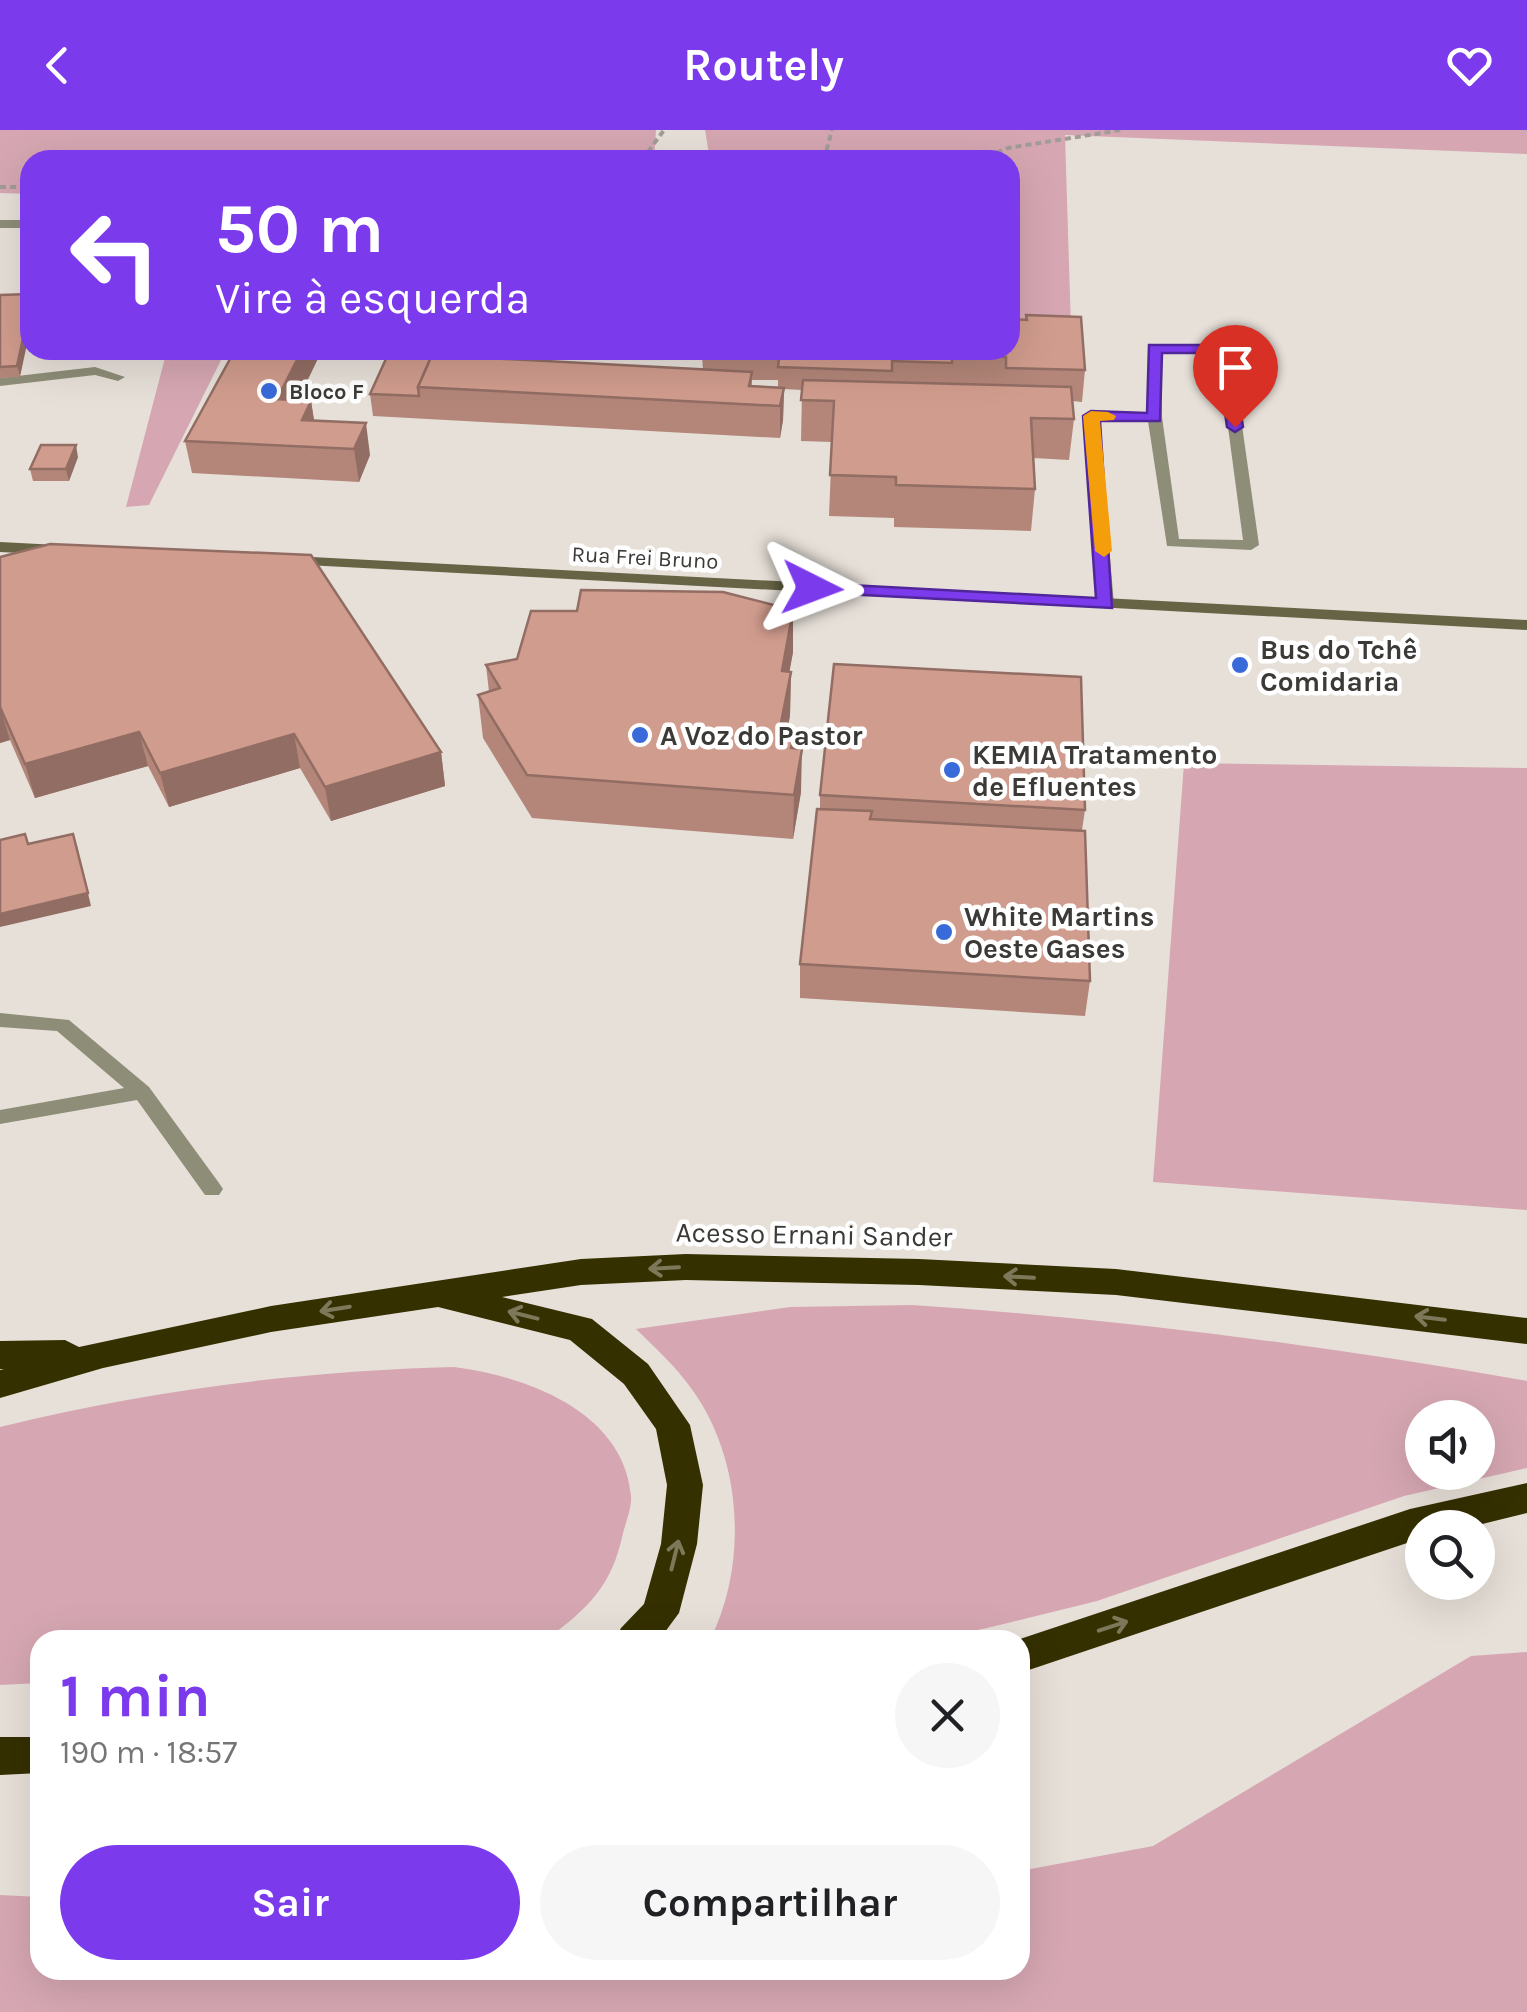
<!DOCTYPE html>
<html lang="pt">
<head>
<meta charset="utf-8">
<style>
  :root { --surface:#fff; --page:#f6f6f6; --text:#202124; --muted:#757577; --accent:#7c3aed }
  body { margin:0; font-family:Karla,sans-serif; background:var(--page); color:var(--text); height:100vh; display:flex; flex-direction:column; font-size:38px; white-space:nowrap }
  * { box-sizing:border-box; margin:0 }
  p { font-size:32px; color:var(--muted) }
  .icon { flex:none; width:55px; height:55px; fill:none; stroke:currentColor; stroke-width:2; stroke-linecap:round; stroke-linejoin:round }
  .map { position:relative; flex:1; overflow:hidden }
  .sheet { position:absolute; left:30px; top:1500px; width:1000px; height:350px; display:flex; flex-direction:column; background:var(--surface); border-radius:30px; box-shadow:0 10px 40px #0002 }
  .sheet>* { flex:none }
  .hud { position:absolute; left:20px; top:20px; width:1000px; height:210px; border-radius:30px; box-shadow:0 10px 40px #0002; background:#7c3aed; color:#fff; overflow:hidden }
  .controls { position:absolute; left:1405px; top:1270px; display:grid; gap:20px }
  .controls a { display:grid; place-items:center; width:90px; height:90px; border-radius:50%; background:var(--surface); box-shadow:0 10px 40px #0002; font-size:50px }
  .pin { position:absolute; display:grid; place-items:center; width:85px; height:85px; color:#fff; margin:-102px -42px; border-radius:50% 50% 50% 0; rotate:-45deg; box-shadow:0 0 10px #0007 }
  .pin .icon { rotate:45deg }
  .me { position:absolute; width:110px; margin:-55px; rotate:93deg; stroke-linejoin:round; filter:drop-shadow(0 0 8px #0008) }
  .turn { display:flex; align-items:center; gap:35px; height:210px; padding:0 30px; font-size:45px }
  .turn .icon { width:130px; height:130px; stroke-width:2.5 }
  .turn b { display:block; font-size:70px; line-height:85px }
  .round { display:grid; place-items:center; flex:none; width:105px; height:105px; border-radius:52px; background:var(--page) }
  .summary { display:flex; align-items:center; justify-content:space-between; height:170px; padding:0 30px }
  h1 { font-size:60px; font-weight:700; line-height:75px; color:var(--accent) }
  .button { display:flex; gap:20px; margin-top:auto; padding:20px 30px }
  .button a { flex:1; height:115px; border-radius:60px; background:var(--accent); color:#fff; font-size:40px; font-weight:700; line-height:115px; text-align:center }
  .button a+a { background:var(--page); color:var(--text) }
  header { display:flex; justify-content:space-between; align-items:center; height:130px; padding:0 30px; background:var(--accent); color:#fff; font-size:45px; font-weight:700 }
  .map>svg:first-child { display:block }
  .green { fill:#d6a7b2; fill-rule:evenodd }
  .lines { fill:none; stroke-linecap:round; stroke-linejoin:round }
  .path { stroke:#a19c97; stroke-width:4; stroke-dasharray:6 4; stroke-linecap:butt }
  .lane { fill:#8e8d78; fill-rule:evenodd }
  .secondary { fill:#676446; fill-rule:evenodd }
  .highway { fill:#353000; fill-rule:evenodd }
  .wall { fill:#b38679; fill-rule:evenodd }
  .shaded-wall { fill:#926d63 }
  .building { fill:#d09c8d; stroke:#926d63; stroke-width:2.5 }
  .oneway { stroke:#7c7859 }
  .route { fill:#7c3aed; stroke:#51269a; stroke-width:2.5 }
  .slow { fill:#f59e0b }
  .poi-dot { fill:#386ada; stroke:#fff; stroke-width:4 }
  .labels { text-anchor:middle; stroke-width:9; stroke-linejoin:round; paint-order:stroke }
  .far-poi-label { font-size:22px; font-weight:bold; fill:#3c3a37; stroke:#fff; text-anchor:start }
  .far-street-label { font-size:22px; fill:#3c3a37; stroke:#fff }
  .poi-label { font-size:28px; font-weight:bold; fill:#3c3a37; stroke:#fff; text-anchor:start }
  .street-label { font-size:28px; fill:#3c3a37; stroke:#fff }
</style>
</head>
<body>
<header><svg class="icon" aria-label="back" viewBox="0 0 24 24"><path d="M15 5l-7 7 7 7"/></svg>Routely<svg class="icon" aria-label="heart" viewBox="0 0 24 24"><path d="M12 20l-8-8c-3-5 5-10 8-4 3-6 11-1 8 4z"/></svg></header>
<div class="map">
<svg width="1527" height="1882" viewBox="0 0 1527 1882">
  <rect width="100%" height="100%" fill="#e7e0d9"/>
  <!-- green -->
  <g class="green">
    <polygon points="0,0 656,0 654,30 30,30 30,64 0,63"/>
    <polygon points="705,0 1527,0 1527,24 1065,5 1071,198 1010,191 1010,30 710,30"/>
    <polygon points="167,220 226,220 149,375 126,377"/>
    <polygon points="1184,633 1527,638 1527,1080 1153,1052"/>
    <path d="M 912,1175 C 1119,1189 1323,1215 1527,1251 L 1527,1338 L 1404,1366 L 1097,1471 L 987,1498 L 929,1510 L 710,1510 C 750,1430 742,1319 684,1249 C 670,1231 652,1215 636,1199 L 790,1177 ZM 1422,1288 L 1478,1288 L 1478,1342 L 1422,1342 Z"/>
    <path d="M 454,1237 C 525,1246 624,1281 631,1366 C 632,1377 626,1392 623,1403 C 612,1456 588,1479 545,1510 L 40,1510 L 40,1553 L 0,1555 L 0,1297 C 148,1260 302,1241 454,1237 Z"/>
    <polygon points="1527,1522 1527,1882 0,1882 0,1765 40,1767 40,1840 1020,1840 1020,1741 1153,1716 1471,1526"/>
  </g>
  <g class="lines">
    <!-- path -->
    <g class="path">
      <polyline points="642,30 664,0"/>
      <polyline points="824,30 832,0"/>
      <polyline points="978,30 1008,18 1121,0"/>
      <polyline points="0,57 30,57"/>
    </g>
    <!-- lane -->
    <g class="lane">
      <rect x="0" y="90" width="30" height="8"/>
      <path d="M 1149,215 L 1224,214 L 1231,218 L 1259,415 L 1251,420 L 1167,416 L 1148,291 L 1098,290 L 1114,474 L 1106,479 L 1098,474 L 1084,286 L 1091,282 L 1148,283 ZM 1161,222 L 1218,222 L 1243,410 L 1179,409 L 1162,287 Z"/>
      <polygon points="95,237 125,247 118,251 95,245 0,256 0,248"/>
      <polygon points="0,883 69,890 149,957 219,1053 223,1059 219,1065 205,1065 137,970 0,994 0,980 124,958 57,901 0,897"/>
    </g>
    <!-- secondary -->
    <g class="secondary">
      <polygon points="0,412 58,415 66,420 58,425 0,422"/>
      <polygon points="292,426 1527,490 1527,500 287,434 287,428"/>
    </g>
    <!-- highway -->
    <g class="highway">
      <polygon points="686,1124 919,1129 1116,1139 1527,1188 1527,1214 1116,1165 919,1155 686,1150 581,1155 502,1167 592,1189 648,1234 690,1295 703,1355 697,1414 679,1483 659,1510 615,1510 621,1498 644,1474 661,1414 667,1355 656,1299 624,1254 570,1210 438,1177 271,1202 103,1238 0,1268 0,1240 4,1239 0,1239 0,1211 65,1210 79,1217 271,1176 581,1129"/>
      <polygon points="1527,1353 1527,1383 1466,1398 1422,1398 1422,1408 1020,1543 1020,1510 1017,1510 1410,1379"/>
      <polygon points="0,1607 40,1607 40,1643 0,1645"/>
    </g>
  </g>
  <!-- wall -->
  <g class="wall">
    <polygon points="0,165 20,247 0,248"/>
    <polygon points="235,220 322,220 298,270 311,271 314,291 370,325 359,352 192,343 185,311"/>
    <path d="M 1010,220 L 1085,240 L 1082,272 L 1072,271 L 1074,289 L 1069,330 L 1033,328 L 1035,359 L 1031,401 L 894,397 L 894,388 L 829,386 L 832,312 L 801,311 L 802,260 L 784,259 L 783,290 L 780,308 L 373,286 L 370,264 L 449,226 L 703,240 L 702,226 ZM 752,250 L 778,250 L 778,258 L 752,256 Z"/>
    <polygon points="78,327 69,351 33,351 30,339"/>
    <polygon points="0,427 441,622 445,656 331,691 300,638 169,677 148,636 35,668 10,610 0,613"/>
    <polygon points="793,522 789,542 791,542 790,585 787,604 794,604 794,618 801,662 793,709 532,688 483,608 478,565 489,562 486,535"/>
    <polygon points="820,665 1085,680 1082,700 1090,851 1085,886 800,868 800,834 820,679"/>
  </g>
  <!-- shaded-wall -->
  <g class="shaded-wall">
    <polygon points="30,176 30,200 20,247 17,236"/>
    <polygon points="302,220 322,220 283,301 277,269"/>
    <polygon points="440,220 451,220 435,257 423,257"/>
    <polygon points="784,258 783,290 780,308 780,276"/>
    <polygon points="311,271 316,303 302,290"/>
    <polygon points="366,293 370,325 359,352 354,319"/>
    <polygon points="76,315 78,327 69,351 66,339"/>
    <polygon points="793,480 793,522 782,584 782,541"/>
    <polygon points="791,542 790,585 779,646 779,603"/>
    <polygon points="0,577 10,610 0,613"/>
    <polygon points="139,602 148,636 35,668 25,634"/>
    <polygon points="294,604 300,638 169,677 160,643"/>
    <polygon points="802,619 801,662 793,709 794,665"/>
    <polygon points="441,622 445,656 331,691 325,657"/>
    <polygon points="77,716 91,776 0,797 0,784"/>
  </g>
  <!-- building -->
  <g class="building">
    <polygon points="30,164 30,176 17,236 0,237 0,165"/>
    <polygon points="1026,185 1081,187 1085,240 1006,238 1006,227 952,226 952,233 892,231 893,220 1010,220 1010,189 1027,190"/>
    <polygon points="235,220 302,220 277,269 311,271 302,290 366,293 354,319 185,311"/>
    <polygon points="390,220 440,220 437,225 432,225 418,257 419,266 370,264"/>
    <polygon points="703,220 892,220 892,241 778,237 779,229 702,226"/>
    <polygon points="432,225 752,242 749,256 784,258 780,276 418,257"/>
    <polygon points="803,250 1071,257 1074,289 1031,288 1035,359 896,355 896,347 830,345 834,271 801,270"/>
    <polygon points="41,315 76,315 66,339 30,339"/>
    <polygon points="50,414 311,425 441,622 325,657 294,604 160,643 139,602 25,634 0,577 0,427"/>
    <polygon points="581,460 723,462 793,480 782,541 791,542 779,603 794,604 791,618 802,619 794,665 527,645 478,565 500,558 486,535 517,529 531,481 577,481"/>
    <polygon points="834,534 1081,547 1085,680 820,665"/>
    <polygon points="817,679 872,681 870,689 1085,701 1090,851 800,834"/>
    <polygon points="25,704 28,714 73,704 88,763 0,784 0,710"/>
  </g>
  <!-- one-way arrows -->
  <defs><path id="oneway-shaft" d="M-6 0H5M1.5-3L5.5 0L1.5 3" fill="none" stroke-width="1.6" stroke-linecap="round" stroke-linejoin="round" transform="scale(2.5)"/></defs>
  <g class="oneway">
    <use href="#oneway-shaft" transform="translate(664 1138) rotate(177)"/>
    <use href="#oneway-shaft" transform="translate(1019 1147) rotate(-177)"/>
    <use href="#oneway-shaft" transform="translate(335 1179) rotate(171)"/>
    <use href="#oneway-shaft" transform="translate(523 1185) rotate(-166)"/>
    <use href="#oneway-shaft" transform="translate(1430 1188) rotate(-173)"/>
    <use href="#oneway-shaft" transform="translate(675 1425) rotate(-76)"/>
    <use href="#oneway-shaft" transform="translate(1113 1496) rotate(-18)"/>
  </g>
  <!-- route -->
  <polygon class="route" points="1149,215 1230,215 1243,297 1235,302 1227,297 1217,223 1162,223 1160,291 1100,291 1112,478 806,462 806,455 812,453 1096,468 1083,286 1091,281 1147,283"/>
  <!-- slow -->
  <polygon class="slow" points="1108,282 1116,286 1114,290 1100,291 1112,421 1104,427 1095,421 1083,286 1091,281"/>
  <!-- markers -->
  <g class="poi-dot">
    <circle cx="269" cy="261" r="10"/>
    <circle cx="1240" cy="535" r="10"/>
    <circle cx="640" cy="605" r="10"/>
    <circle cx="952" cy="640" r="10"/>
    <circle cx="944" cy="802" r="10"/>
  </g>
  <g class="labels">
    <!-- far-poi labels -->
    <g class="far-poi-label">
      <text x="289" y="269">Bloco F</text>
    </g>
    <!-- far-street labels -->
    <g class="far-street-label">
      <text transform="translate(645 427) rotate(3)" y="8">Rua Frei Bruno</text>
    </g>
    <!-- poi labels -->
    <g class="poi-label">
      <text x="1260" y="529">Bus do Tchê<tspan x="1260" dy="32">Comidaria</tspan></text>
      <text x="660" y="615">A Voz do Pastor</text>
      <text x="972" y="634">KEMIA Tratamento<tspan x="972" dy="32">de Efluentes</tspan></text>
      <text x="964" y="796">White Martins<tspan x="964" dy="32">Oeste Gases</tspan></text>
    </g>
    <!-- street labels -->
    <g class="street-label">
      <text transform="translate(814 1104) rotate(1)" y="10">Acesso Ernani Sander</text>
    </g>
  </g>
</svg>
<div class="controls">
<a><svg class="icon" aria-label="sound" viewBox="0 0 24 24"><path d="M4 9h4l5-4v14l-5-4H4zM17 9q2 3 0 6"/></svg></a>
<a><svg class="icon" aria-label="search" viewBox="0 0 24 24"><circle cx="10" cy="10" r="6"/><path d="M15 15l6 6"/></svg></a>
</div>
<div class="pin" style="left:1235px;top:297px;background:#d93025"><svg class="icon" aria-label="arrive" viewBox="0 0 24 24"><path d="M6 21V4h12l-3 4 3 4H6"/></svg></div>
<svg class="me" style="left:812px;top:458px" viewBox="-20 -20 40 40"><path d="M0-17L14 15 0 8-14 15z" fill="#7c3aed" stroke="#fff" stroke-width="4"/></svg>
<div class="hud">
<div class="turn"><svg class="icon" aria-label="left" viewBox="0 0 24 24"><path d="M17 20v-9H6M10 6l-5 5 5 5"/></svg><div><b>50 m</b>Vire à esquerda</div></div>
</div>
<section class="sheet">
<div class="summary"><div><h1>1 min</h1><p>190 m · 18:57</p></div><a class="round"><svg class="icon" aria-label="close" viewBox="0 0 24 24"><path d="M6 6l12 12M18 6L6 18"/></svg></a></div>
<div class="button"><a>Sair</a><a>Compartilhar</a></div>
</section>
</div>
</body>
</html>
